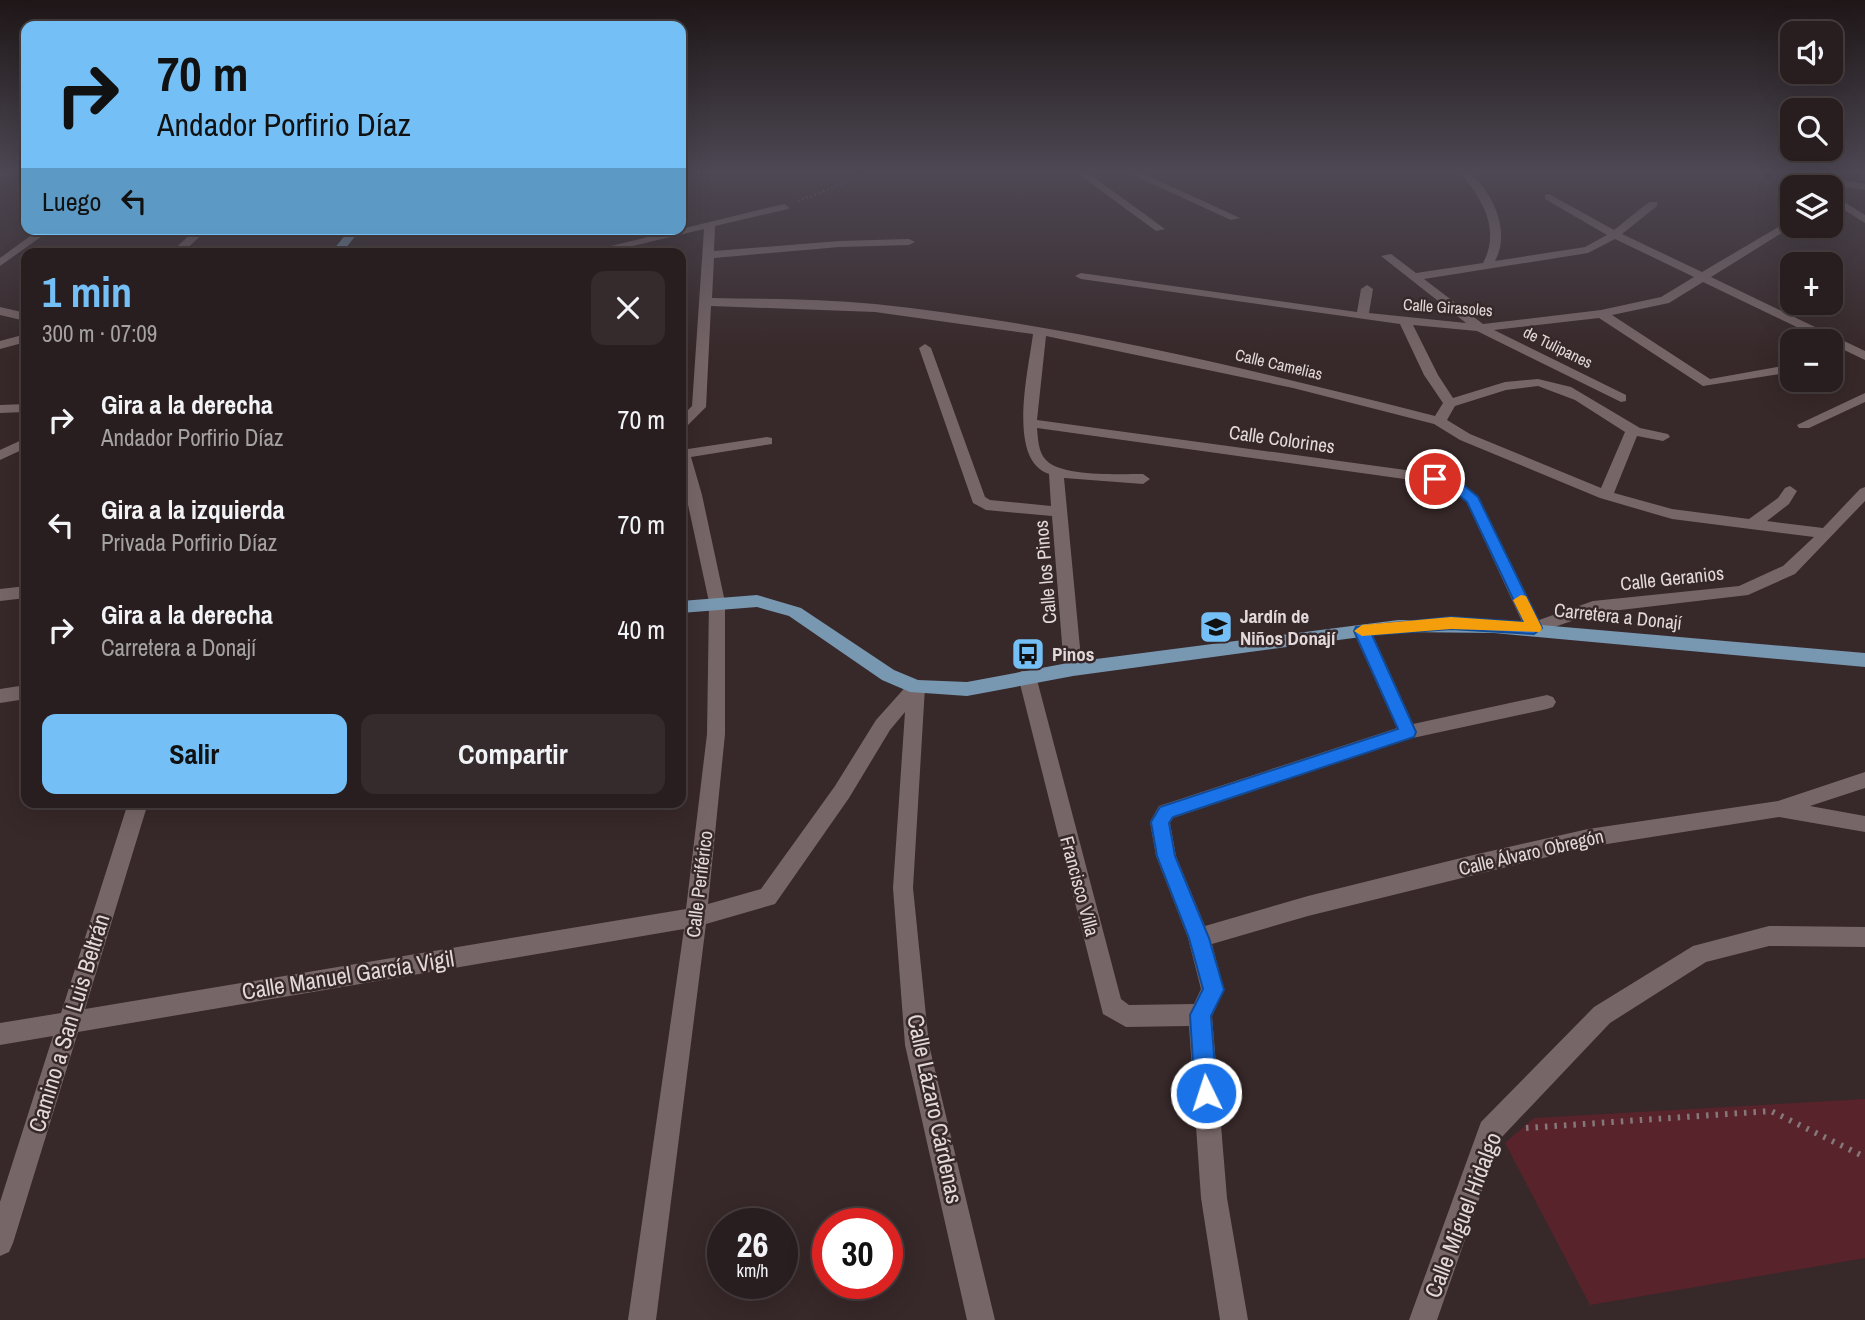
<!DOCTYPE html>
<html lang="es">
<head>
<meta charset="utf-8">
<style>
  :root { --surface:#291e1f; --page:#352b2c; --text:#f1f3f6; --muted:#a5a2a4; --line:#453c3d; --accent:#74c0f6 }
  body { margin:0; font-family:"Archivo Narrow",sans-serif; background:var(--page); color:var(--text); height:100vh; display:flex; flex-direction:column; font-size:26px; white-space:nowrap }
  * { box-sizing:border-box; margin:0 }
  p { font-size:23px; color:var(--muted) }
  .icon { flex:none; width:38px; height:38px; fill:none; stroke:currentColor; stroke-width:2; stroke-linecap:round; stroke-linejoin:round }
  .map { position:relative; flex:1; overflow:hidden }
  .details { position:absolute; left:21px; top:248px; width:665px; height:560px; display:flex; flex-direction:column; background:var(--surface); border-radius:14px; box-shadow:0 7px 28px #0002,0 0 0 2px var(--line) }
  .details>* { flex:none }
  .top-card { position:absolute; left:21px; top:21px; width:665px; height:214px; border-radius:14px; box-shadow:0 7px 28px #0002,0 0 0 2px var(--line); background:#74c0f6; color:#111; overflow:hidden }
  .tools { position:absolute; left:1780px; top:21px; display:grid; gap:14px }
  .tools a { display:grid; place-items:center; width:63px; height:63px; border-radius:14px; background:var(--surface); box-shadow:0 7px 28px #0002,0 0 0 2px var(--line); font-size:35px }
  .speed { position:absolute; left:707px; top:1208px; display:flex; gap:14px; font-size:35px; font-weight:700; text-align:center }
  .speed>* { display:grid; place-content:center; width:91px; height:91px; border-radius:50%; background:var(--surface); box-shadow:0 7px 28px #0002,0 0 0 2px var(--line); line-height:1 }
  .speed small { font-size:18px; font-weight:400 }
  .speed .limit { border:10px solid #d22; background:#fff; color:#111 }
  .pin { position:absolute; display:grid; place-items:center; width:60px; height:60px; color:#fff; margin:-30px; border:4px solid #fff; border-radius:50%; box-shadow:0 2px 7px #0007 }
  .me { position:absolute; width:77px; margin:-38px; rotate:356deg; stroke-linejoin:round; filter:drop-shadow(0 0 5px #0008) }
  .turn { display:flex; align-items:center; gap:24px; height:147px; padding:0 21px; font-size:32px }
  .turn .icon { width:91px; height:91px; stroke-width:2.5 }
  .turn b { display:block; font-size:49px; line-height:60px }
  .then { display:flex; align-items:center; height:66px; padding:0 21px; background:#0003; gap:14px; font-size:26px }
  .round { display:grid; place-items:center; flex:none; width:74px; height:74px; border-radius:14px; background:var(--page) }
  .summary { display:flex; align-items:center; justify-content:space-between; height:119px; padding:0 21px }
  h1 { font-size:42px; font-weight:700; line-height:52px; color:var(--accent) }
  .primary-button { display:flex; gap:14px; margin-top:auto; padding:14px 21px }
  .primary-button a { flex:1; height:80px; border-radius:14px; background:var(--accent); color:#111; font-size:28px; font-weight:700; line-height:80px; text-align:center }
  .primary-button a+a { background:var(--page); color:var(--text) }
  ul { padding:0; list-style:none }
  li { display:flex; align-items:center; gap:21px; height:105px; padding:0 21px }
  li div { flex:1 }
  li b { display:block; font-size:26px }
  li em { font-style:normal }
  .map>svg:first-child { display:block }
  .green { fill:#59232b }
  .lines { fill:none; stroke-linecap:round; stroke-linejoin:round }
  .path-far1 { stroke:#857879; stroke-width:2.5; stroke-dasharray:1 3.5; stroke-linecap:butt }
  .path { stroke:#857879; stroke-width:6; stroke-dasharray:2.5 7; stroke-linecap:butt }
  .minor { fill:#776667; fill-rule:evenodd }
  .major { fill:#7897b1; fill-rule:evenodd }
  .route { fill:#1a73e8; stroke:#114b97; stroke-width:2 }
  .slow { fill:#f59e0b }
  .labels { text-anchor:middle; stroke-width:5; stroke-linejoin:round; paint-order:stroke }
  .far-street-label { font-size:16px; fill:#e3d9da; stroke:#372829 }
  .street-label { font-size:19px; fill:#e3d9da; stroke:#372829 }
  .poi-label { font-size:19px; font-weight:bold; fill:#e3d9da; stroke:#372829; text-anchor:start }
  .near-street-label { font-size:23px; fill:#e3d9da; stroke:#372829 }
</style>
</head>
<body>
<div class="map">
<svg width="1865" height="1320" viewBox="0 0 1865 1320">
  <rect width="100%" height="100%" fill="#372829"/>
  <!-- green -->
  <polygon class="green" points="1865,1099 1865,1258 1590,1305 1505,1143 1534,1118"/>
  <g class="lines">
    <!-- path-far1 -->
    <polyline class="path-far1" points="798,201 837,186 861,173"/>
    <!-- path -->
    <polyline class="path" points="1526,1128 1771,1111 1865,1157"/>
    <!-- minor -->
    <g class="minor">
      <polygon points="0,173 8,173 0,178"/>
      <polygon points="1077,173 1088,173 1165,229 1156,231"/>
      <polygon points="1129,173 1142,173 1240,218 1231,220"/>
      <path d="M 1460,173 L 1471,173 C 1493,194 1511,231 1495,261 L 1585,247 L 1607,235 L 1545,199 L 1545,195 L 1549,194 L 1614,230 L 1649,202 L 1657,202 L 1657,206 L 1622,234 L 1702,272 L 1792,219 L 1793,226 L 1711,277 L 1865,351 L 1865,360 L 1703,282 L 1669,303 L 1612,315 L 1710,379 L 1789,365 L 1792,366 L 1792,372 L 1703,386 L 1599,318 L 1494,330 L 1626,395 L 1626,401 L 1621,402 L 1477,331 L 1413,325 L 1438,375 L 1453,398 L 1505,382 L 1538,379 L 1571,387 L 1640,428 L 1668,434 L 1670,437 L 1663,441 L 1637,436 L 1614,493 L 1672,509 L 1749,519 L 1778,498 L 1785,488 L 1790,486 L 1797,491 L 1789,504 L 1767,521 L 1823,528 L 1860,489 L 1865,487 L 1865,501 L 1795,574 L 1748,595 L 1595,613 L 1534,634 L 1525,628 L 1467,503 L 1451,489 L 1433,483 L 1037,428 C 1038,438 1038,452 1046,460 C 1061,477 1120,474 1143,474 L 1150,479 L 1143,484 L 1064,478 L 1082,669 L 1079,674 L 1067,674 L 1064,669 L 1052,516 L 986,510 L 973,503 L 919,348 L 925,344 L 931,348 L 985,497 L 990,500 L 1051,506 L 1049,474 C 1006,460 1029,368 1033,334 L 875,312 L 711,306 L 706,407 L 686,427 L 681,428 L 681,417 L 692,406 L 704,229 L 599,254 L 578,254 L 784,204 L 789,207 L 788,209 L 715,226 L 714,251 L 839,241 L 909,239 L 915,242 L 909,245 L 839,247 L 714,258 L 712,298 C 766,299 821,299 875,304 C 1064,324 1251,369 1435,416 L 1443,403 L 1424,375 L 1400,324 L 1081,279 L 1075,276 L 1081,273 L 1357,312 L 1361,289 L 1367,285 L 1373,289 L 1369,313 L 1466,323 L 1381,256 L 1391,254 L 1416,273 L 1483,263 C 1501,229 1482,198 1460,173 ZM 1615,239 L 1694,277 L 1661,297 L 1601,310 L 1483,324 L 1424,279 L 1588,253 ZM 1046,336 L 1293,388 L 1434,424 L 1460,440 L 1600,498 L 1672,519 L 1814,537 L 1783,566 L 1739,586 L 1593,601 L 1539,620 L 1478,497 L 1461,483 L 1435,474 L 1037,420 ZM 1538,386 L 1575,400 L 1625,432 L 1601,488 L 1470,434 L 1447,420 L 1455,406 L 1506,390 Z"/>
      <polygon points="1804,173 1865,184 1865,190 1800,178 1799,176"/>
      <polygon points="1830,193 1865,215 1865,223 1830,201"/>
      <polygon points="40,229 52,229 0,266 0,258"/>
      <polygon points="196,229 208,229 181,254 169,254"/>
      <polygon points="0,307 26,313 26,321 0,315"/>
      <polygon points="26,334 26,342 0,349 0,341"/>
      <polygon points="1865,393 1865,402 1809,428 1799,428 1797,425"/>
      <polygon points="26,404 26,412 0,413 0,405"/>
      <polygon points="767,437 772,438 772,444 691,457 702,495 725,602 725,734 708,904 761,889 835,786 876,720 910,682 922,682 925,687 913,888 929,1045 995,1320 967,1320 905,1045 893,888 905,712 890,730 849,798 775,904 706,924 656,1320 628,1320 684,929 78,1032 13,1243 9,1252 0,1256 0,1202 53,1036 0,1045 0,1023 61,1013 128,803 148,803 85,1009 686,909 707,734 709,602 681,472 681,445 688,449"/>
      <polygon points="26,438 26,448 0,460 0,450"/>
      <polygon points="26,586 26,598 0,601 0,589"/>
      <polygon points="1362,625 1371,631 1413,724 1547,695 1553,697 1556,702 1553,707 1547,709 1408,739 1173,818 1170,823 1176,856 1205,926 1308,896 1469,856 1588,829 1778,801 1865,772 1865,788 1810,806 1865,816 1865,832 1779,817 1588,847 1308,916 1212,944 1224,990 1212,1016 1227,1198 1248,1320 1220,1320 1201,1198 1189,1026 1126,1027 1103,1014 1018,676 1021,671 1033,671 1036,676 1121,999 1129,1005 1194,1004 1201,989 1188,938 1156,856 1150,822 1159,806 1397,728 1353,631"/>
      <polygon points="26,685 26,699 0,703 0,689"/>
      <polygon points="1769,926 1865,927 1865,947 1769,946 1706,962 1610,1023 1500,1139 1437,1320 1409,1320 1481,1122 1594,1007 1693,946"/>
    </g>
    <!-- major -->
    <g class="major">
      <polygon points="350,229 361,229 341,254 330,254"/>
      <polygon points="757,595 801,608 894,670 918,680 967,682 1073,662 1398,620 1494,621 1865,653 1865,667 1494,633 1398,632 1073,676 967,696 910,692 882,680 789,616 757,607 681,613 681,601"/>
    </g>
  </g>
  <!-- sky -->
  <linearGradient id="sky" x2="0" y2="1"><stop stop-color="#1e1617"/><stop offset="0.48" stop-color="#4d4854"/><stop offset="1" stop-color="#4d4854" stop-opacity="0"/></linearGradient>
  <rect width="1865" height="358" fill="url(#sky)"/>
  <!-- route -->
  <polygon class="route" points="1435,475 1461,483 1478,497 1542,628 1534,634 1451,629 1372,635 1416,732 1414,737 1173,817 1169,823 1175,856 1209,938 1224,990 1211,1016 1217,1093 1214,1101 1206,1104 1198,1101 1195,1093 1190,1015 1203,989 1189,938 1157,856 1151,822 1160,807 1398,729 1354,631 1356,627 1451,617 1524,622 1467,502 1451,489 1430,482 1430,476"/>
  <!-- slow -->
  <polygon class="slow" points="1521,595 1526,596 1542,628 1540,632 1451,629 1362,636 1354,631 1362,625 1451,617 1524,622 1513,600"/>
  <!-- icons -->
  <defs>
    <symbol id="school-square" viewBox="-11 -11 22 22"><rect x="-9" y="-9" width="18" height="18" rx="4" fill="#74c0f6" stroke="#372829"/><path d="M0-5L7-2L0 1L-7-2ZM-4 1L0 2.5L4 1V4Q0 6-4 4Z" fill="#111"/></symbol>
    <symbol id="bus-square" viewBox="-11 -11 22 22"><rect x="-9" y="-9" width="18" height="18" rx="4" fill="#74c0f6" stroke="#372829"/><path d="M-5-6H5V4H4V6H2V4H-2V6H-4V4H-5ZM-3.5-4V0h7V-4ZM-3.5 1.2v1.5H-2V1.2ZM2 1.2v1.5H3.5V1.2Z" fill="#111"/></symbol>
  </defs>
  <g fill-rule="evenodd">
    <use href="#school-square" x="1197" y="608" width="38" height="38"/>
    <use href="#bus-square" x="1009" y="635" width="38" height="38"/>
  </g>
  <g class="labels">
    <!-- far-street labels -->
    <g class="far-street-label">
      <text transform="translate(1448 307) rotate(4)" y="6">Calle Girasoles</text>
      <text transform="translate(1558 347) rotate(26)" y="6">de Tulipanes</text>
      <text transform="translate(1279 364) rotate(13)" y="6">Calle Camelias</text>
    </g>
    <!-- street labels -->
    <g class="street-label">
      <text transform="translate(1282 439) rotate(8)" y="7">Calle Colorines</text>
      <text transform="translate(1045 572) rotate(-95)" y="7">Calle los Pinos</text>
      <text transform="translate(1672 578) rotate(-6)" y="7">Calle Geranios</text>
      <text transform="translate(1618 616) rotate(6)" y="7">Carretera a Donají</text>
      <text transform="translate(1531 852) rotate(-13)" y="7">Calle Álvaro Obregón</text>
      <text transform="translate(699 884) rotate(-83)" y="7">Calle Periférico</text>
      <text transform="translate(1080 886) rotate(75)" y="7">Francisco Villa</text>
    </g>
    <!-- poi labels -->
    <g class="poi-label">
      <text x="1240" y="623">Jardín de<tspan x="1240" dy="22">Niños Donají</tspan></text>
      <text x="1052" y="661">Pinos</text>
    </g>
    <!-- near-street labels -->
    <g class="near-street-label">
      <text transform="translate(348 975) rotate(-9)" y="8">Calle Manuel García Vigil</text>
      <text transform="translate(69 1023) rotate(-73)" y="8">Camino a San Luis Beltrán</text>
      <text transform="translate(935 1109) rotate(78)" y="8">Calle Lázaro Cárdenas</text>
      <text transform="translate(1463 1215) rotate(-69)" y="8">Calle Miguel Hidalgo</text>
    </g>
  </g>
</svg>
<div class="tools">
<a><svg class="icon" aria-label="sound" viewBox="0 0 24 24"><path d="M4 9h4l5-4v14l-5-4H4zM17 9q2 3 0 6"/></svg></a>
<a><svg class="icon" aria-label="search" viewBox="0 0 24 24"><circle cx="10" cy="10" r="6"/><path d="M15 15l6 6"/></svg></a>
<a><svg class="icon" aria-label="layers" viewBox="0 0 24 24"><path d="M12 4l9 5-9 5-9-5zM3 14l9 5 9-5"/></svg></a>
<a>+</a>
<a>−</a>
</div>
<div class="speed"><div>26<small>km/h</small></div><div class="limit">30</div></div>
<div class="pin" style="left:1435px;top:479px;background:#d93025"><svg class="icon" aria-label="arrive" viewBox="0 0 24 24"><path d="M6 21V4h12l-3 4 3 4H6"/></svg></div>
<svg class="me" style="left:1206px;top:1093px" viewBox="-20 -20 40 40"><circle r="17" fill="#1a73e8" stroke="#fff" stroke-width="3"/><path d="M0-11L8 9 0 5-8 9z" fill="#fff"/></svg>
<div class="top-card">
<div class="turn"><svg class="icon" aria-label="right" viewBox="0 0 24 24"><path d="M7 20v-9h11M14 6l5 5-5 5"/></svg><div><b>70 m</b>Andador Porfirio Díaz</div></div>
<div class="then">Luego<svg class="icon" aria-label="left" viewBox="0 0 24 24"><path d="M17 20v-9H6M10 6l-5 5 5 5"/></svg></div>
</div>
<section class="details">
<div class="summary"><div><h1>1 min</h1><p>300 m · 07:09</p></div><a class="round"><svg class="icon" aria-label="close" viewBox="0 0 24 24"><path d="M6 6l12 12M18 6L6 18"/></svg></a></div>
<ul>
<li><svg class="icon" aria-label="right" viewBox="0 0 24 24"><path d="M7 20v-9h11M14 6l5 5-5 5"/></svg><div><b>Gira a la derecha</b><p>Andador Porfirio Díaz</p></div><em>70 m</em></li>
<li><svg class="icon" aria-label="left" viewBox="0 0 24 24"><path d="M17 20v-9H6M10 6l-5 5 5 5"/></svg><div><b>Gira a la izquierda</b><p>Privada Porfirio Díaz</p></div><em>70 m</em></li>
<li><svg class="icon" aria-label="right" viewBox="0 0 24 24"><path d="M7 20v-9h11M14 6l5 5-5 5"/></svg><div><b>Gira a la derecha</b><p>Carretera a Donají</p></div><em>40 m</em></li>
</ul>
<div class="primary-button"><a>Salir</a><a>Compartir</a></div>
</section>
</div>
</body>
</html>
